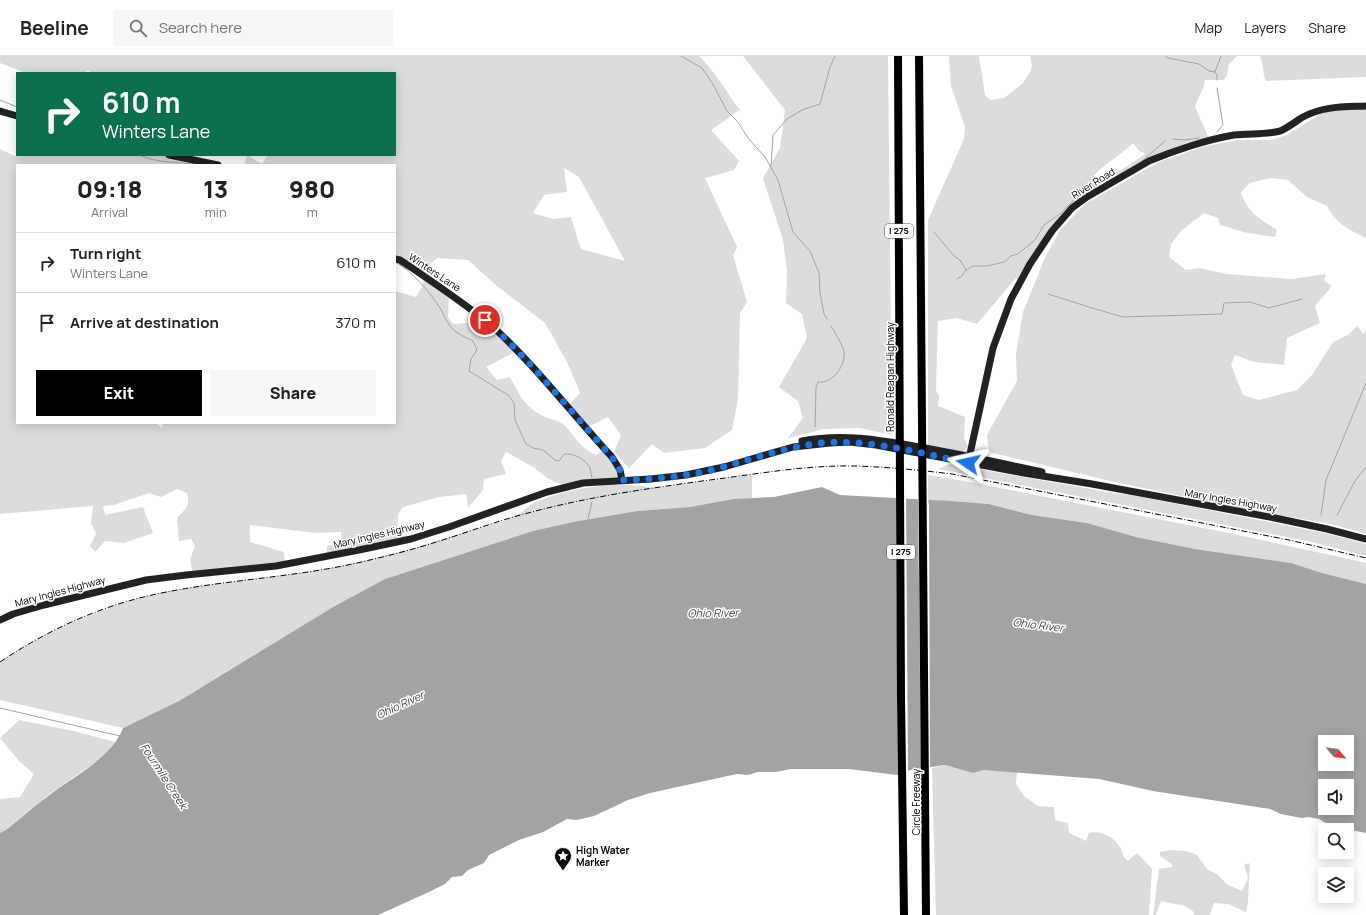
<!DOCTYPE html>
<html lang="en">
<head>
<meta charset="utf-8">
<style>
  :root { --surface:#fff; --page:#f6f6f6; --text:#222; --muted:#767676; --line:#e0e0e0; --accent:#000 }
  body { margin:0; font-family:Manrope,sans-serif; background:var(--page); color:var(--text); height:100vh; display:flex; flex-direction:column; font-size:15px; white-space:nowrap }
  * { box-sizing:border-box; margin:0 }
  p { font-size:13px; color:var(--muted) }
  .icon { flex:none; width:22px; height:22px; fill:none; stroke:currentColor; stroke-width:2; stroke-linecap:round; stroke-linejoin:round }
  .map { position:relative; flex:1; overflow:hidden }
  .drawer { position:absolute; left:16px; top:108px; width:380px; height:260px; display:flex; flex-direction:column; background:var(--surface); border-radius:0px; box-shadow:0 2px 10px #0003 }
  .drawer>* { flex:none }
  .guide { position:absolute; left:16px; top:16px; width:380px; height:84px; border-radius:0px; box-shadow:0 2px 10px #0003; background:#0b6e4f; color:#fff; overflow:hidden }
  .needle { width:26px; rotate:119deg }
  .tools { position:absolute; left:1318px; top:679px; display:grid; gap:8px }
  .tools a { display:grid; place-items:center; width:36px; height:36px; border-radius:0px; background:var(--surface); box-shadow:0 2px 10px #0003; font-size:20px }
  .pin { position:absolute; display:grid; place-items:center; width:34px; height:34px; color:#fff; margin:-17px; border:2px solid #fff; border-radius:50%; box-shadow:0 1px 4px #0007 }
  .me { position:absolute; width:44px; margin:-22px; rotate:281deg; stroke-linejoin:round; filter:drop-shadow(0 0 3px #0008) }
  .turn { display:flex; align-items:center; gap:14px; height:84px; padding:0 20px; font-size:18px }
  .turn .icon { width:52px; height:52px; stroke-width:2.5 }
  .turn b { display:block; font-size:28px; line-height:34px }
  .eta { display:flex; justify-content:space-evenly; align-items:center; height:68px; text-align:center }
  .eta b { font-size:24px; font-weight:800; line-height:28px }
  .action { display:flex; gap:8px; margin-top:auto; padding:8px 20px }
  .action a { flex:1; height:46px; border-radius:0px; background:var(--accent); color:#fff; font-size:16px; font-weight:800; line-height:46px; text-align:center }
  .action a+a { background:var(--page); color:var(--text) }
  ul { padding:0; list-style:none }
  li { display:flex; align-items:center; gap:12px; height:60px; padding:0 20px; border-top:1px solid var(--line) }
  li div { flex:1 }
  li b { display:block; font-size:15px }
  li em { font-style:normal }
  header { display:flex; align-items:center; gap:24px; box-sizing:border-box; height:56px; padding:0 20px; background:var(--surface); border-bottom:1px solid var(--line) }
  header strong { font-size:19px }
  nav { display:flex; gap:22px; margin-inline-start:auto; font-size:14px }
  .search { width:280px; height:36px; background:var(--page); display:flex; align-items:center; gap:10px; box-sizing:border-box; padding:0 14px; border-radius:0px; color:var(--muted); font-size:15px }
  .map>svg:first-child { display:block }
  .green { fill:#dcdcdc; fill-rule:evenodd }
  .water { fill:#a3a3a3; fill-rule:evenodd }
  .pier { fill:#fff }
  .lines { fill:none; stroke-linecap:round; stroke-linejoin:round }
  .stream { stroke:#a3a3a3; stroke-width:1 }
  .secondary { stroke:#222; stroke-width:7 }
  .highway { stroke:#000; stroke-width:8 }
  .rail { stroke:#000; stroke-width:1; stroke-dasharray:6 2 1 2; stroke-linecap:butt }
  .route { stroke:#1a73e8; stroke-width:7; stroke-dasharray:0 12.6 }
  .labels { text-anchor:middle; stroke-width:3; stroke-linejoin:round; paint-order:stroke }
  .shield { fill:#fff; stroke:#4c4c4c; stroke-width:1 }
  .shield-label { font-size:9px; font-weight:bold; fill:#000 }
  .street-label { font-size:10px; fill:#000; stroke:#fff }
  .poi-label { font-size:10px; font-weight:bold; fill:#000; stroke:#fff; text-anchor:start }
  .water-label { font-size:11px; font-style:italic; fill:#444; stroke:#fff }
</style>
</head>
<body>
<header>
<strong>Beeline</strong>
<div class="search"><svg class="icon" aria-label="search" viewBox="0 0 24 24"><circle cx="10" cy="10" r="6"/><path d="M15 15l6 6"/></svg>Search here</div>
<nav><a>Map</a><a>Layers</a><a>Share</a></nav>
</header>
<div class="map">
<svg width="1366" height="859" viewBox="0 0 1366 859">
  <rect width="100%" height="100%" fill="#fff"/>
  <!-- green -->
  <g class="green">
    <path d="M 0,0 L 699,0 C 716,16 726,36 740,54 L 711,74 L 739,105 L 734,114 L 705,122 L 737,191 L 733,199 L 747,246 L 740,257 L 738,343 L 732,374 L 705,392 L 664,397 L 652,388 L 629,412 L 614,396 L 621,379 L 608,361 L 586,372 L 567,351 L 580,337 L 567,306 L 545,267 L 497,230 L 468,204 L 437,202 L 420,218 L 395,203 L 395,109 L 244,109 L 247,99 L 262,108 L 268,99 L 395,99 L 395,17 L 92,17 L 88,14 L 84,17 L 26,17 L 0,7 ZM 564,112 L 579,121 L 625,205 L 581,193 L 571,161 L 553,163 L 533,157 L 544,139 L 567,136 Z"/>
    <polygon points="743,0 888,0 892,379 860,372 824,373 788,382 803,362 798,345 779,331 807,282 802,258 786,247 787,214 783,184 763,122 780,92 785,54"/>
    <path d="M 949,0 L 979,0 L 985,39 L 990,44 L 1004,42 L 1023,27 L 1030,16 L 1032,10 L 1030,0 L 1237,0 L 1229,8 L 1227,20 L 1224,24 L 1205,24 L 1204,30 L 1195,50 C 1199,62 1205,71 1209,83 L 1179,91 L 1072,150 L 1018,225 L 1016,222 L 977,268 L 957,262 L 938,265 L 936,334 L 939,340 L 938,350 L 965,361 L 964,382 L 968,391 L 961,396 L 928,390 L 928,164 L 964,83 L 965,71 L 951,30 ZM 1133,87 L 1139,95 L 1145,97 L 1144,99 C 1130,108 1107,125 1090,125 C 1100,109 1120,101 1133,87 Z"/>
    <path d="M 1260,0 L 1366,0 L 1366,21 L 1266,25 C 1262,17 1264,8 1260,0 Z"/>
    <path d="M 1366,53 L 1366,182 C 1349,174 1335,167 1327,150 L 1307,141 L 1288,124 L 1270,122 L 1250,127 L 1241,136 C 1247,156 1260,163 1277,174 L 1275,181 L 1247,177 L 1220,169 L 1218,162 L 1204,157 L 1181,175 L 1171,188 L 1169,201 L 1186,214 L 1199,212 L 1226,218 L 1292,223 L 1326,218 L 1324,225 L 1332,230 L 1315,250 L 1320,267 L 1287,282 L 1284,309 L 1254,306 L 1235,299 L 1231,309 L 1243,339 L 1259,344 L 1297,334 L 1312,319 L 1333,286 L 1348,279 L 1357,270 L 1364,278 L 1366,273 L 1366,478 L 1331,468 L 1233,451 L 1115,426 L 989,396 L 987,379 L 1017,325 L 1016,298 L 1023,256 L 1044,204 L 1060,174 L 1085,148 L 1159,106 L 1202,91 L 1237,84 L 1271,84 L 1287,79 L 1325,55 Z"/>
    <path d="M 0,86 L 0,93 L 15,100 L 36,99 L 169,99 L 218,109 L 17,109 L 17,367 L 139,367 L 157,368 L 162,372 L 163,367 L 180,367 L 183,368 L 185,367 L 395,367 L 395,235 L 416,241 L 422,231 L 424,221 L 449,242 L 448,261 L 453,268 L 467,267 L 469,252 L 517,295 L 486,311 L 497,324 L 510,321 C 519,338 524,350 543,360 C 549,363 560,364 565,370 C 575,380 582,394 596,399 L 604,393 L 612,401 L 622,424 L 567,431 L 547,422 L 533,411 L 506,396 L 501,405 L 506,418 L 484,423 L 483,434 L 468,452 L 466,438 L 439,441 L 403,451 L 398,458 L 397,477 L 411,483 L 327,501 L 327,490 L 342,486 L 341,476 L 316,477 L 250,469 L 250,486 L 284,496 L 285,508 L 193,518 L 190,503 L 195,490 L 191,483 L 179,485 L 177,462 C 185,453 191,450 187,437 L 177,433 L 161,441 L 149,437 L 114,449 L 103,450 L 105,459 L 143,451 L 153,477 L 124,487 L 105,485 L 95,496 L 90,490 L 96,478 L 91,467 L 93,450 L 0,458 Z"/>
    <polygon points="949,408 1119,438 1131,439 1275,467 1329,478 1366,488 1366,500 1312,486 938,413"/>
    <path d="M 752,419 L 752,442 L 734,444 L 690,451 L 637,455 L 573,466 L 533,475 L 385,523 L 333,551 L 179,645 L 123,672 L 0,644 L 0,606 C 41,578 86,558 133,544 C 184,529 237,526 289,519 C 350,510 408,495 466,476 C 482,471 500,467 515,460 C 523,457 529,448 538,445 C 571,432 617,424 653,432 Z"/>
    <polygon points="928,419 959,424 1229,477 1349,503 1366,507 1366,528 1322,517 1291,507 1195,493 1136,481 1087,467 1032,459 989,448 928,444"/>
    <polygon points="19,664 74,675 115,686 104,700 47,740 6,774 0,777 0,743 20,741 34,718 20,706 0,682"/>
    <path d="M 945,709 L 973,717 L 983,714 L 1017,716 L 1016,728 L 1024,740 L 1038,750 L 1054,751 L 1055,764 L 1068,767 L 1069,777 L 1086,785 L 1089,777 C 1100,774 1114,781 1120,791 C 1124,797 1120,798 1128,805 L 1137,797 L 1152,813 L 1149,859 L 936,859 L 932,712 Z"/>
    <polygon points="1172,794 1186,795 1197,799 1207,813 1218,819 1228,829 1242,835 1248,822 1244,809 1249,807 1250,810 1248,845 1246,856 1228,848 1214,847 1210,859 1194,859 1193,855 1185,850 1161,845 1156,859 1153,859 1159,813 1172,811 1172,808 1160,800 1160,796"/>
  </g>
  <!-- water -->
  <path class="water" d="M 822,431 L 840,439 L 950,445 L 989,448 L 1032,459 L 1087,467 L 1136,481 L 1195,493 L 1291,507 L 1322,517 L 1366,528 L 1366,777 L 1331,770 L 1319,763 L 1308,761 L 1301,762 L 1281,758 L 1270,753 L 1153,735 L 1099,723 L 983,714 L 973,717 L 945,709 L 910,714 L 897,719 L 849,713 L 791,713 L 776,716 L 758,716 L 748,719 L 737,718 L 650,737 L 628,744 L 594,760 L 577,764 L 567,763 L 543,776 L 519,784 L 489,799 L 484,807 L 468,814 L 462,820 L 452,821 L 445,828 L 429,836 L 378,859 L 0,859 L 0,777 L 6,774 C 20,763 33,751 47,741 C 72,721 111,703 123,672 L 179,645 L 333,551 L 385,523 L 533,475 L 573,466 L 637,455 L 690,451 L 734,443 L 774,441 ZM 1325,686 L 1347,686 L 1347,708 L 1325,708 ZM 1325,730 L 1347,730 L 1347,752 L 1325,752 Z"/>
  <!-- pier -->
  <g class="pier">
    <polygon points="896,440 906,440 908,717 898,720"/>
    <polygon points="918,441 928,442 929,450 930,714 921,715"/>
  </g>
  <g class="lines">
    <!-- stream -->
    <g class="stream">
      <polyline points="681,0 702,12 714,30 727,55 737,65 749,83 765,101 778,124 793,176 810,195 819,217 820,237 824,258 827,263"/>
      <polyline points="1165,0 1168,2 1199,8 1209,15 1215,16 1217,19 1217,24"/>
      <polyline points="1215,16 1221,0"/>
      <polyline points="1217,32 1223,69 1217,76"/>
      <polyline points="0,44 17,51"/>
      <polyline points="1173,83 1184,84 1199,82"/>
      <path d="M 140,99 C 157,108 179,105 198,109"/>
      <polyline points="1142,105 1165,85"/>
      <polyline points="771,110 773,79 787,63 802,54 820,48 830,11 835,0"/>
      <polyline points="934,176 954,200 960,204 966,214"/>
      <path d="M 397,207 C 413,217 428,234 438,249 C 443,255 445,264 450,270 C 456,278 465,281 473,285 L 477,294 L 471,303 L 469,315 L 508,339 L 514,347 L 515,364 L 526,388 L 533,392 L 543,394 L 555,404 L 559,405 L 564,398 C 574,397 585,403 590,412 C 591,415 591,419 592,422"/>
      <polyline points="957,223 962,220 966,214 973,210 987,210 1004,206 1011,200 1018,198 1035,184 1044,169 1061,157 1075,143 1085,138"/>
      <polyline points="1048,238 1089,251 1123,261 1222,258 1224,247 1250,246 1269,252 1302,243"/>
      <path d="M 815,371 L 816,331 L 818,326 C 832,328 846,310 844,296 C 843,289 835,277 831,270"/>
      <polyline points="1321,459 1326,424 1366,327"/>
      <polyline points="1337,459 1355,425 1366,411"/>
      <polyline points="588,463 592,446"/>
      <polyline points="0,652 120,680"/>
    </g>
    <!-- secondary -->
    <g class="secondary">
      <polyline points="0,55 17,60"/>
      <polyline points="169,99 218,109"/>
      <path d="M 395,203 L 400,204 C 431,225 463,246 492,270 C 536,310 572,358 612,401 L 620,414 L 622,424"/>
      <path d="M 802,385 C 842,377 880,384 919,391 C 960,398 1001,407 1042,416"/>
      <path d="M 968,407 L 993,292 L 1011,243 L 1030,208 L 1052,175 L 1072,152 L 1087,141 L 1149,105 C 1173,95 1209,83 1234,79 C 1249,77 1265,79 1280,75 C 1288,72 1296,65 1303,61 C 1323,50 1344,51 1366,50"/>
      <polyline points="0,564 13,558 44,549 146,524 186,519 276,510 359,494 411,483 449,471 547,436 583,427 651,423 686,419 724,411 793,391 830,387 850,386 876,389 1024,417 1092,428 1275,462 1327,473 1366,483"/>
    </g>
    <!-- highway -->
    <g class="highway">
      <polyline points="898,0 901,641 904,859"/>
      <polyline points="919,0 926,859"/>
    </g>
    <!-- rail -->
    <path class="rail" d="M 0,606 C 46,575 98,551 152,539 C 220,524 290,522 357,507 C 383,501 408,495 433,487 C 466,477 499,464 532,456 C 588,441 645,433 702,425 C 752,419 803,409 854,410 C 887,411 919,414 952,418 L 1289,484 L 1366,502"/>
  </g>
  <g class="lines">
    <!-- route -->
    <path class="route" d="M 485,264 C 532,305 570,355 612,401 L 620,414 L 622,424 C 653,423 684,421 715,413 C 751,404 784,391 821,387 C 870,383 920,397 968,407"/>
  </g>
  <!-- icons -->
  <defs>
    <symbol id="sight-pin" viewBox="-11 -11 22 30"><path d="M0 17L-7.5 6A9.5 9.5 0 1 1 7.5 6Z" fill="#000" stroke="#fff"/><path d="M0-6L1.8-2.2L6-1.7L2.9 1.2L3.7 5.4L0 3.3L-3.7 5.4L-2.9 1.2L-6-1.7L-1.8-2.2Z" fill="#fff"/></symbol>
  </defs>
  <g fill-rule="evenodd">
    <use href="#sight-pin" x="553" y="790" width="20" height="27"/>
  </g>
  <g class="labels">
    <!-- shield labels -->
    <g class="shield">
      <rect x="885" y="168" width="28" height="14" rx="3"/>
      <rect x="887" y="489" width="28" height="14" rx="3"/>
    </g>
    <g class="shield-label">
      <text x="899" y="178">I 275</text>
      <text x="901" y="499">I 275</text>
    </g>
    <!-- street labels -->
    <g class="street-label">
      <text transform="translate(1093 127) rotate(-32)" y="4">River Road</text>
      <text transform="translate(435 216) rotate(34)" y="4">Winters Lane</text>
      <text transform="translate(890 321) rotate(-90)" y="4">Ronald Reagan Highway</text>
      <text transform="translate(1231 444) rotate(10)" y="4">Mary Ingles Highway</text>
      <text transform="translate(379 478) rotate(-13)" y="4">Mary Ingles Highway</text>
      <text transform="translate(60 535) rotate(-15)" y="4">Mary Ingles Highway</text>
      <text transform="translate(916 746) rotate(-90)" y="4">Circle Freeway</text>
    </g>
    <!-- poi labels -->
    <g class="poi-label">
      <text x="576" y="798">High Water<tspan x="576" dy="12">Marker</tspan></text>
    </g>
    <!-- water labels -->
    <g class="water-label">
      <text transform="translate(713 557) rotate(-1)" y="4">Ohio River</text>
      <text transform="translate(1038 569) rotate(7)" y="4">Ohio River</text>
      <text transform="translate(400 649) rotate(-25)" y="4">Ohio River</text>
      <text transform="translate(164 720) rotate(57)" y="4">Fourmile Creek</text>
    </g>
  </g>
</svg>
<div class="tools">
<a><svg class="needle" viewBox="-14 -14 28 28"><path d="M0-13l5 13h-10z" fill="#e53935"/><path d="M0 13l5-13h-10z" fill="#767676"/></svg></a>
<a><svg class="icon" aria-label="sound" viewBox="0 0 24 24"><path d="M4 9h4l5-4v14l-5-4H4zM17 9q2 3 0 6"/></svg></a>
<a><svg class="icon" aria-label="search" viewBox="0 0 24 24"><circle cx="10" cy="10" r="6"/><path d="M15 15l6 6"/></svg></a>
<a><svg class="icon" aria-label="layers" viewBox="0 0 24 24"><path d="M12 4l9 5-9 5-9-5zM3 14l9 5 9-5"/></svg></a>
</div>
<div class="pin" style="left:485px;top:264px;background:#d93025"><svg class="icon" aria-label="arrive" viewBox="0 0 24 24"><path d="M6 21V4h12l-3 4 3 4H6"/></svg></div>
<svg class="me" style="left:968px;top:407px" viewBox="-20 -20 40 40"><path d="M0-17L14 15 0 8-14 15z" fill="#1a73e8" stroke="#fff" stroke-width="4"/></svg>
<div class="guide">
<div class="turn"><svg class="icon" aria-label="right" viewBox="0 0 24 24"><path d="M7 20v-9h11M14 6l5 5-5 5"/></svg><div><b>610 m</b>Winters Lane</div></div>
</div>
<section class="drawer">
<div class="eta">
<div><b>09:18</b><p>Arrival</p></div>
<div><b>13</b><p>min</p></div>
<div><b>980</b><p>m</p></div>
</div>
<ul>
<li><svg class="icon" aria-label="right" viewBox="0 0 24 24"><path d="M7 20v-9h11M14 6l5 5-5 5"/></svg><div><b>Turn right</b><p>Winters Lane</p></div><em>610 m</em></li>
<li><svg class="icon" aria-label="arrive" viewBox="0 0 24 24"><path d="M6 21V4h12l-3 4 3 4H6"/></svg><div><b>Arrive at destination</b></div><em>370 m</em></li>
</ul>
<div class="action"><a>Exit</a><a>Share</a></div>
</section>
</div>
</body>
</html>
